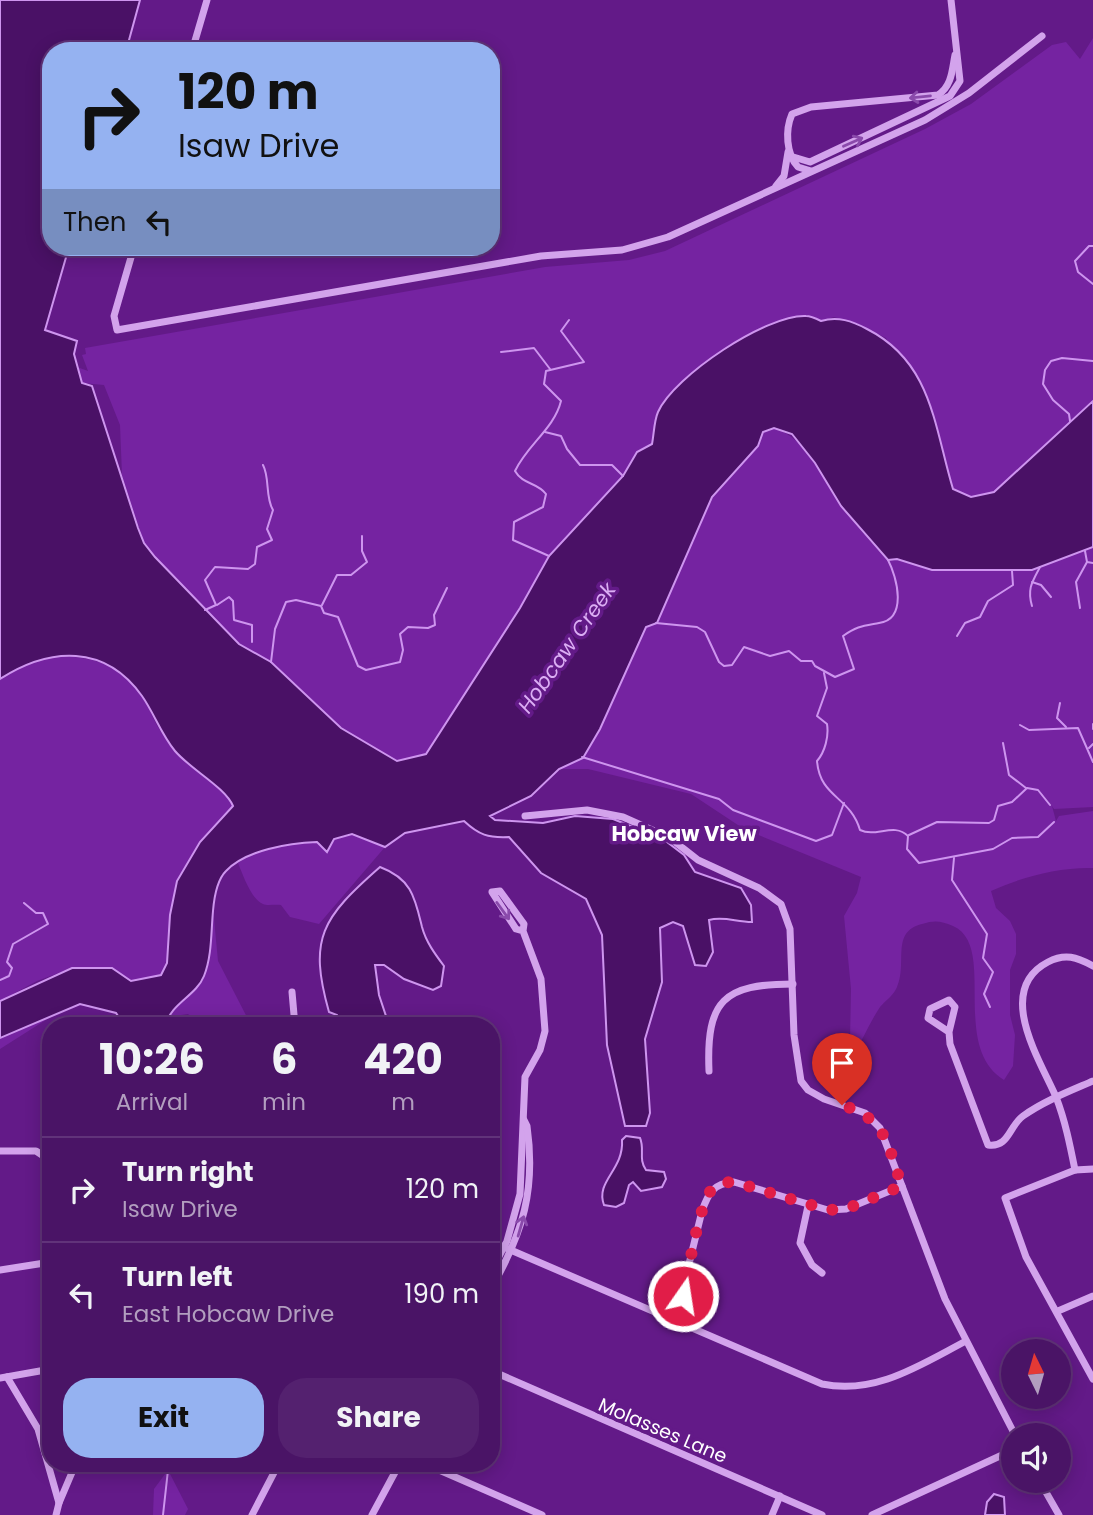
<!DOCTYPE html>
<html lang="en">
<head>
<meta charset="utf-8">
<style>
  :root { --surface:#4a1466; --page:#54216f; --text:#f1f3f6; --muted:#b29ebf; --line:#61337a; --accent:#95b2f1 }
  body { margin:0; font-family:Poppins,sans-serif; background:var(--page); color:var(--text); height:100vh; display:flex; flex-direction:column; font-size:26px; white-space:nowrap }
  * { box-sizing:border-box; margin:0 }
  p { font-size:23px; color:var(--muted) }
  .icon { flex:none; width:38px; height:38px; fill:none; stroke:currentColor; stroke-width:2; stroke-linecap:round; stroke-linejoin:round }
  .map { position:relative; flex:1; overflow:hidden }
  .details { position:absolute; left:42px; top:1017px; width:458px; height:455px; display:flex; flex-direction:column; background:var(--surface); border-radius:28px; box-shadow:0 4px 18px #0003,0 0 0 2px var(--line) }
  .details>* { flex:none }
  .hud { position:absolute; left:42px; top:42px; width:458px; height:214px; border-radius:28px; box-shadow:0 4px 18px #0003,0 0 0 2px var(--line); background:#95b2f1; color:#111; overflow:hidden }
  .needle { width:46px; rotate:355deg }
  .fabs { position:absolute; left:1001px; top:1339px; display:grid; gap:14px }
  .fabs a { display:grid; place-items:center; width:70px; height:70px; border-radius:50%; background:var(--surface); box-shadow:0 4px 18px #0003,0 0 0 2px var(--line); font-size:35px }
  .pin { position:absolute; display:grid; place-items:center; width:60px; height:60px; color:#fff; margin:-72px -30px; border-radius:50% 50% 50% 0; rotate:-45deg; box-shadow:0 0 7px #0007 }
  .pin .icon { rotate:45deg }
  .me { position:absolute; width:77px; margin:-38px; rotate:13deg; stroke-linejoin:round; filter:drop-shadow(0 0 5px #0008) }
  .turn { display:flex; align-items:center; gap:24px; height:147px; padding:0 21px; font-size:32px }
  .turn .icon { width:91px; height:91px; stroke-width:2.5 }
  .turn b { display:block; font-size:49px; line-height:60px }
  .then { display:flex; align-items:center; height:66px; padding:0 21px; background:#0003; gap:14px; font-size:26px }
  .eta { display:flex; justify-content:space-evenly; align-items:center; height:119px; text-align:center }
  .eta b { font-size:42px; font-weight:700; line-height:49px }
  .button { display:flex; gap:14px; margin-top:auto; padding:14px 21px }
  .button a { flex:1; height:80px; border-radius:28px; background:var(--accent); color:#111; font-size:28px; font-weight:700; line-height:80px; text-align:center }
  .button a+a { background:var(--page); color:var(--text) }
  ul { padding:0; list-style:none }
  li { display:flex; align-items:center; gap:21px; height:105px; padding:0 21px; border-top:2px solid var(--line) }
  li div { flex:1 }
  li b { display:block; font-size:26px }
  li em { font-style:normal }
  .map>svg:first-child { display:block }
  .green { fill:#7523a1 }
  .water { fill:#4a1166; stroke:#ce95ef; stroke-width:2 }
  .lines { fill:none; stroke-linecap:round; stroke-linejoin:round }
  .stream { stroke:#ce95ef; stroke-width:2 }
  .street { stroke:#d3a3ec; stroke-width:7 }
  .oneway { stroke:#8a4aab }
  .route { stroke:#e11d48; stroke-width:12; stroke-dasharray:0 21.6 }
  .labels { text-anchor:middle; stroke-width:7; stroke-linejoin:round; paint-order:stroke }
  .street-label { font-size:19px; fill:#fff; stroke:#631a88 }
  .water-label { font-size:21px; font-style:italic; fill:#dbaef4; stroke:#631a88 }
  .neighbourhood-label { font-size:21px; font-weight:bold; fill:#fff; stroke:#631a88 }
</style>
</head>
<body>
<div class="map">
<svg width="1093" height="1515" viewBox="0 0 1093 1515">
  <rect width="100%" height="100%" fill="#631a88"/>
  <!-- green -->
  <g class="green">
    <polygon points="1093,38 1093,401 994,492 971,497 953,489 941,449 886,338 858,324 834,317 821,321 808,315 658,411 652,444 637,452 623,476 549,556 520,608 426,755 397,761 341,728 271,662 239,644 155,557 144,543 122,475 120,425 104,385 82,383 77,367 88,371 82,355 86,354 85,348 545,267 629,260 665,251 925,129 971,104 1052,45 1066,42 1080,59"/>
    <path d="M 774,428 C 809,440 821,476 841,505 C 855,525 872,543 888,560 L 897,559 L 932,570 L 1032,570 L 1093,547 L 1093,807 L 1054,809 L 1052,806 L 1056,821 L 1059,816 L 1093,811 L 1093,868 C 1059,867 1022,877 991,891 L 996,908 L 1010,921 L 1016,934 L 1016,954 L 1010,970 L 1010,1015 L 1015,1035 L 1013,1066 L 1004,1080 C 949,1046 998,946 953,926 C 941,921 935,920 922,924 C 890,932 908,963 897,987 C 894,995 886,1000 880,1007 C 870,1022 863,1039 854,1054 L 850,1040 L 851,989 L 844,916 L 857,893 L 861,877 L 744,829 L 691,794 L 588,769 L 559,769 L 582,758 L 600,729 L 646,627 L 657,623 L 712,497 L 758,446 L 763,432 Z"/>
    <path d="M 61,656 C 98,658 126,666 145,701 C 151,711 155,725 163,734 C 183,757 208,776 229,797 L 233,806 L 218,822 L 161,975 L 131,981 L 112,968 L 72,968 L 37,981 L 0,1001 L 0,679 L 34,660 Z"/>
    <path d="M 352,834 L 385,847 L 319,924 L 290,917 L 281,905 C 275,904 267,906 263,904 C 251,899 243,875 238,863 C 269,840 316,845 352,834 Z"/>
    <polygon points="213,908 218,961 251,1025 201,1025 188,1014 167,1017 208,965"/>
    <polygon points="80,1004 52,1016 0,1049 0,1038"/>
    <polygon points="168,1470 188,1509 185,1515 153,1515 154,1489"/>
  </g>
  <!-- water -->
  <g class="water">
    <path d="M 0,0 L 140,0 L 126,51 L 51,51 L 51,247 L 69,247 L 45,330 L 77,341 L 74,354 L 82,383 L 92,386 L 138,528 L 144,543 L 155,557 L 239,644 L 271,662 L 341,728 L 397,761 L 426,754 L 520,608 L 549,556 L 623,476 L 637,452 L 652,444 C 654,434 654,421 658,412 C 674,376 767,314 806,316 C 811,316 817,319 821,321 C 838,316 852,321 867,329 C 932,362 934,426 953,489 L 971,497 L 994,492 L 1093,401 L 1093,547 L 1032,570 L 932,570 L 897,559 L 888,560 L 841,506 L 815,463 L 792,434 L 774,428 L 763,432 L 758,446 L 712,497 L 657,623 L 646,627 L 600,729 L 583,758 L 559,769 L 531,796 L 490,816 L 495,820 L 543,823 L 575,816 L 613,819 L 663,839 L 684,855 L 695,872 L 741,888 L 751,905 L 752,922 C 736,922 724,916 709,920 L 713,952 L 706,966 L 695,965 L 683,926 L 673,922 L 660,928 L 662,982 L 645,1039 L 650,1113 L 646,1126 L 625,1126 L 607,1045 L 602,935 L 586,899 L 541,873 L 509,837 C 488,838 479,835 464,821 L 405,833 L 385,847 L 352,834 L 334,839 L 327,852 L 317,842 C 289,843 246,850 226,871 C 217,880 214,899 213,911 C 211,932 212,956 204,976 C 196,996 170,1004 166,1025 L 124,1025 L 116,1013 L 80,1004 L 0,1038 L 0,1001 L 72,968 L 112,968 L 131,981 L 161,975 L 167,963 L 170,915 L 177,881 L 200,842 L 233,806 C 225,787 190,769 175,751 C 161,734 154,713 142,696 C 105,644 50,647 0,679 Z"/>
    <path d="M 380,867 C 412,879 415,898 422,927 C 426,942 435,954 444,966 L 441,986 L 433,990 L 404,979 L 384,965 L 375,965 L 379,995 L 389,1025 L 342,1025 L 337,1015 L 329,1012 C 308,938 322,918 380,867 Z"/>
    <path d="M 626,1136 L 640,1138 C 645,1149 638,1159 646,1170 L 664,1172 L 666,1179 L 662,1187 L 641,1191 L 633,1182 L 629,1185 L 624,1203 L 616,1207 L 604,1205 C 595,1181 624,1170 622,1140 Z"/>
    <polygon points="994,1494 1004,1497 1005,1515 985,1515 987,1502"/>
  </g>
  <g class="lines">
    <!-- stream -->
    <g class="stream">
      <polyline points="1093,246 1089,246 1075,261 1078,272 1093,284"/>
      <polyline points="501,352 534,348 550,369"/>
      <polyline points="1070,421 1069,414 1053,400 1043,384 1045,370 1051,361 1062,358 1093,361"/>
      <polyline points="545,432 561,436 567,449 580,465 612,465 623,476"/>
      <polyline points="1085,551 1087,562 1093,563"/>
      <path d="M 549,556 L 513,540 L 514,522 L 543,507 L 546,494 C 537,482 523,485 515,471 C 528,444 554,429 561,401 L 544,384 L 546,371 L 584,362 L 561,331 L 569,320"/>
      <polyline points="1032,582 1041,585 1051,597"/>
      <polyline points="217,605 229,597 233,601 234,620 252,625 252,642"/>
      <polyline points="322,605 337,575 351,575 367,562 362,551 362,536"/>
      <path d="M 1032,606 C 1027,589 1032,582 1040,567"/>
      <polyline points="1080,608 1076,582 1087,562"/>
      <path d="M 205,610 L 216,605 L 205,580 L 215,567 L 248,569 L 255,564 L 257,547 L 272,540 L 267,529 L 273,510 C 265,497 270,478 263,465"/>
      <path d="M 656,623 L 697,627 L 705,632 L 719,662 L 724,666 L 732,665 L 744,647 L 770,656 L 789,651 L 801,661 L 812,661 L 815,666 L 835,677 L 854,669 L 843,636 C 857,626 863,626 879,623 C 908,619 897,577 888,560"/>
      <polyline points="957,636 965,623 980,617 988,601 1013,585 1012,571"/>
      <polyline points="271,662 275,629 286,602 296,600 321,606 324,613 338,617 358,666 366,670 400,662 403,650 400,634 408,627 428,628 435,625 434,615 447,588"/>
      <path d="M 824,673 L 827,688 L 817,716 L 827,724 C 829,736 825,752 817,761 C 820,798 850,796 860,830 C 876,838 894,822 908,836 L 907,849 L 919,863 L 993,849 L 1012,838 L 1038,837 L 1054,822"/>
      <polyline points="1060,703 1057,718 1066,727"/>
      <polyline points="1093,724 1093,729"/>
      <polyline points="1020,725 1029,730 1078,728 1093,762"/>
      <polyline points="1003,743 1009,775 1026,788"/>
      <polyline points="1089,748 1093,744"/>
      <polyline points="582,757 719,799 733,810 816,841 832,835 844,803"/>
      <polyline points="909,835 937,822 989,823 994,820 998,806 1012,802 1027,788 1038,790 1050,805"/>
      <polyline points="954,858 952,880 987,934 983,958 993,972 984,994 990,1007"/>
      <polyline points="0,980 9,976 12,968 7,962 13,944 48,924 43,913 36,913 24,903"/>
      <polyline points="163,1515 168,1470"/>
    </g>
    <!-- street -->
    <g class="street">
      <polyline points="192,51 207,0"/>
      <polyline points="790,156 810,162 950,96 960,81 951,0"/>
      <path d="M 811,171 L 798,167 C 786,154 785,130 792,114 L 811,107 L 938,95 C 952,86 952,70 955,55"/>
      <polyline points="776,186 784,176 788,152"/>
      <polyline points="134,247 114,316 117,330 541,256 622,250 668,237 925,120 969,93 1042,36"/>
      <polyline points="525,816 587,810 623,817 670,838 698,860 759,888 781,904 790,929 794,1035 801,1081 808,1090 824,1099 865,1113 880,1128 945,1299 1015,1435"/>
      <polyline points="292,992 295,1026"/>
      <path d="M 949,1032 L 955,1007 L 949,1000 L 930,1009 L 928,1018 L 949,1032 L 950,1044 L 988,1145 C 1009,1148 1009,1126 1023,1116 C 1044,1101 1070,1091 1093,1081"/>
      <path d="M 709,1071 C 706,1000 724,984 793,984"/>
      <polyline points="0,1151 36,1151 51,1161"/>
      <polyline points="1093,1169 1075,1170 1005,1198 1026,1257 1093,1379"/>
      <path d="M 1075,1170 C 1070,1145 1065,1120 1056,1097 C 1040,1060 994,990 1048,962 C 1065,953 1077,957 1093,966"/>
      <polyline points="808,1206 800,1243 812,1265 822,1273"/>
      <path d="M 492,1242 L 822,1384 C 876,1395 920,1365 966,1341"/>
      <polyline points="0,1270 51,1262"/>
      <polyline points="492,1270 507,1241 520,1194 525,1077 540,1050 545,1031 541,979 523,931 524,924 500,891 492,892 516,929 523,931"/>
      <path d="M 492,1287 C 523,1232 536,1190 527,1126 L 524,1120"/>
      <polyline points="1058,1311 1093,1296"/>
      <path d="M 675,1321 L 702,1211 C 708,1194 713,1183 734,1182 L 828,1210 L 846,1209 L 902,1186"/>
      <polyline points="492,1371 822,1515"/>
      <polyline points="7,1377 38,1429 59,1503 56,1515"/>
      <polyline points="0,1378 51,1369"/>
      <polyline points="423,1463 542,1515"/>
      <polyline points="1039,1480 1059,1515"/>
      <polyline points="59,1503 76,1463"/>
      <polyline points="252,1515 279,1463"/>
      <polyline points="372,1515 400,1463"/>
      <polyline points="772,1515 780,1496"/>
      <polyline points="872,1515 1013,1450"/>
    </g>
  </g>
  <!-- one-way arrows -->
  <defs><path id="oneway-shaft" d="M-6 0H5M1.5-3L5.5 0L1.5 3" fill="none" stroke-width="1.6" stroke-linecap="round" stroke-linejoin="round" transform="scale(1.75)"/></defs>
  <g class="oneway">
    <use href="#oneway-shaft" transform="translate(920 97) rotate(174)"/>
    <use href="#oneway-shaft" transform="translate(853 142) rotate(-24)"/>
    <use href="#oneway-shaft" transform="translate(503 911) rotate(54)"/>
    <use href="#oneway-shaft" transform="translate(521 1226) rotate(-74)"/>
  </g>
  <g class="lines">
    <!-- route -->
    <path class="route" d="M 683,1296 C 688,1275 699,1201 713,1188 C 718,1183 726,1182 734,1182 L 828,1210 L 846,1209 L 902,1186 C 887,1145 888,1120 842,1105"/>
  </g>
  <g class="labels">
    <!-- street labels -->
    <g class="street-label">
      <text transform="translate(663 1430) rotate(23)" y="7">Molasses Lane</text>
    </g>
    <!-- water labels -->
    <g class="water-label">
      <text transform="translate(567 648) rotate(-55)" y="7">Hobcaw Creek</text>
    </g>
    <!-- neighbourhood labels -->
    <g class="neighbourhood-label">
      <text x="684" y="841">Hobcaw View</text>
    </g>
  </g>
</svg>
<div class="fabs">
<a><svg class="needle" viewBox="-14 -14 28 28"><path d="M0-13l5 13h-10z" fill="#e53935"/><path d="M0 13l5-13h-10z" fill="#b29ebf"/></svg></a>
<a><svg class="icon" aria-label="sound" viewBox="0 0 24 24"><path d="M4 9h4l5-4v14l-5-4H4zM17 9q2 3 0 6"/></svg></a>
</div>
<div class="pin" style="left:842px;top:1105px;background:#d93025"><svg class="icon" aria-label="arrive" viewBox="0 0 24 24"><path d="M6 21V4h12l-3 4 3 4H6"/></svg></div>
<svg class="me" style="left:683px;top:1296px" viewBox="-20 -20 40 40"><circle r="17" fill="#e11d48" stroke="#fff" stroke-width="3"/><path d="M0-11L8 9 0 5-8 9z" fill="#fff"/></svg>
<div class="hud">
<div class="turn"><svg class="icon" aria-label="right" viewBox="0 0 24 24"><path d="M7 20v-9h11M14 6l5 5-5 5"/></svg><div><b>120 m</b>Isaw Drive</div></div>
<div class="then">Then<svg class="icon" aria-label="left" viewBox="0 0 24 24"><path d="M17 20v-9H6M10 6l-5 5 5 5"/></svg></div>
</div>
<section class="details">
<div class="eta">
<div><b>10:26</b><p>Arrival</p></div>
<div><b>6</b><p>min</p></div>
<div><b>420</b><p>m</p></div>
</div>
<ul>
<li><svg class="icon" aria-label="right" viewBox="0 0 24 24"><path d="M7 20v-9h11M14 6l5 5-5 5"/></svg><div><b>Turn right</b><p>Isaw Drive</p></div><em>120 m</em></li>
<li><svg class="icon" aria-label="left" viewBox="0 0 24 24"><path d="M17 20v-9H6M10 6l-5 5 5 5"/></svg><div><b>Turn left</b><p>East Hobcaw Drive</p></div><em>190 m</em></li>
</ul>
<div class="button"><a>Exit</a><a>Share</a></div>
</section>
</div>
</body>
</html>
